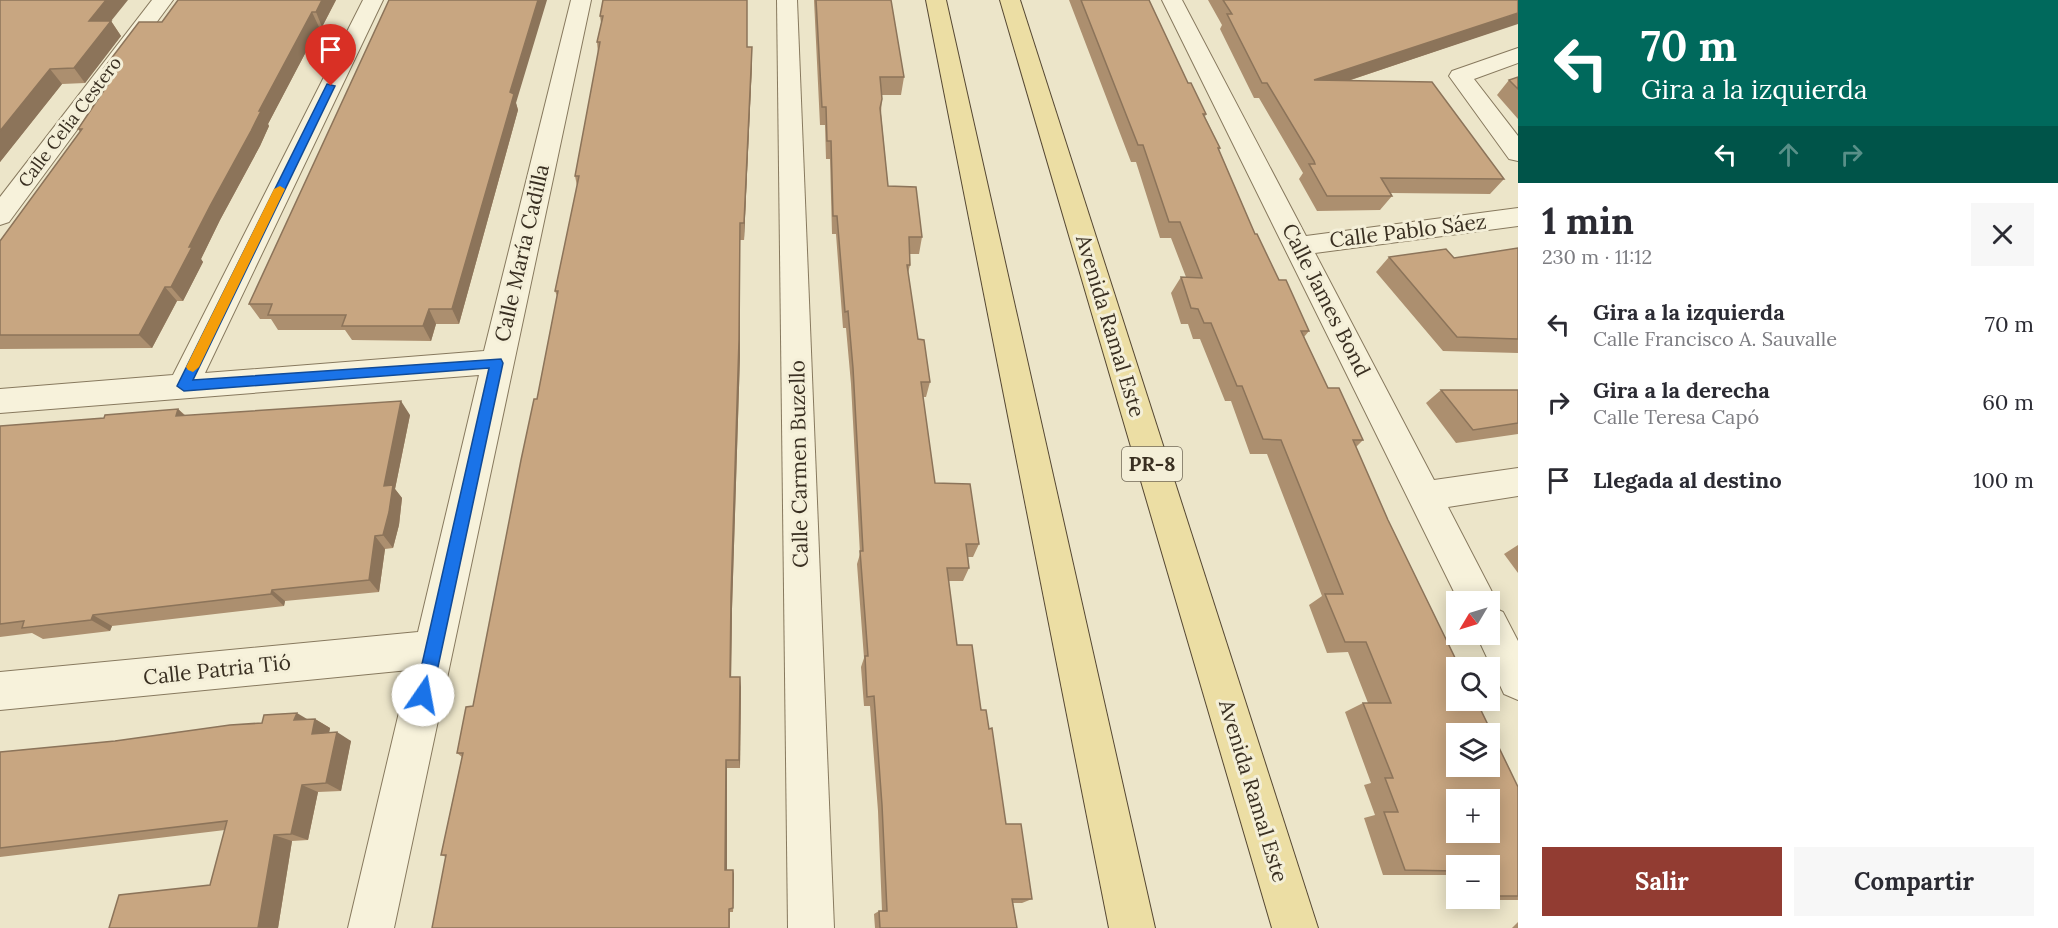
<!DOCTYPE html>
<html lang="es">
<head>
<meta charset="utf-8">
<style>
  :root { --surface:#fff; --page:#f7f7f7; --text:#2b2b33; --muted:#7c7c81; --accent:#923c32 }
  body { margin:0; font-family:Lora,serif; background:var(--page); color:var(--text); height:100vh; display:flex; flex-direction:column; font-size:22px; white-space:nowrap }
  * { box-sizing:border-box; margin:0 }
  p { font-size:20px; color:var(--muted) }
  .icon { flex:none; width:33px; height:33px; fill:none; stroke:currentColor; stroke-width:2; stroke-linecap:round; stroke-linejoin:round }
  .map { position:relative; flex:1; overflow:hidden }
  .drawer { display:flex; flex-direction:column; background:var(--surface); width:540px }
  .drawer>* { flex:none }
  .top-card { background:#00695c; color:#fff; overflow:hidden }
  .needle { width:39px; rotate:232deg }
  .buttons { position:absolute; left:1446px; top:591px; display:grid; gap:12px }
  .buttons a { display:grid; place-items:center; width:54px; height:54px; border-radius:0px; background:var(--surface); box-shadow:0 3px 15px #0003; font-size:30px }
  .pin { position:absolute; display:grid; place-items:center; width:51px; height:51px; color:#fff; margin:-62px -26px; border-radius:50% 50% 50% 0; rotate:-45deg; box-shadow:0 0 6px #0007 }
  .pin .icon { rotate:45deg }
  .me { position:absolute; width:66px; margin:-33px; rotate:12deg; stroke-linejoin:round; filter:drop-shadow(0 0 4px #0008) }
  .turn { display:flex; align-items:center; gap:21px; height:126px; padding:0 24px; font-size:27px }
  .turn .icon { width:78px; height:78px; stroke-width:2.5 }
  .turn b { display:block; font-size:42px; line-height:51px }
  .lanes { display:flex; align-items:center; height:57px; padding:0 24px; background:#0003; justify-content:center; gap:30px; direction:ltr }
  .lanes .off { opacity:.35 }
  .round { display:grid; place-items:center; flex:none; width:63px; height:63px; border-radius:0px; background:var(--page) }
  .headline { display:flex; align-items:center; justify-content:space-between; height:102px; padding:0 24px }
  h1 { font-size:36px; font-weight:800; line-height:45px }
  .cta { display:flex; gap:12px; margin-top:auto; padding:12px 24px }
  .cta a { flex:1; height:69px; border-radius:0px; background:var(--accent); color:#fff; font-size:24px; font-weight:800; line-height:69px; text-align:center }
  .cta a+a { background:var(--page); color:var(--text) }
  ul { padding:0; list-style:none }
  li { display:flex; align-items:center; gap:18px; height:78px; padding:0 24px }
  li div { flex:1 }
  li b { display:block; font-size:22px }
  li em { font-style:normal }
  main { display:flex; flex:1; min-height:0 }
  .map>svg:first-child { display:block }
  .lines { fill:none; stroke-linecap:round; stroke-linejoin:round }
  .minor-casing { stroke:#87795e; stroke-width:2 }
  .primary-casing { stroke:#554732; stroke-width:2 }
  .minor { fill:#f7f2db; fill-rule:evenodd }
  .primary { fill:#ecdea4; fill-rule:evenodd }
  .wall { fill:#ac8f6f }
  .shaded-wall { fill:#8c745a }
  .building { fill:#c8a681; stroke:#8c745a; stroke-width:1.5; fill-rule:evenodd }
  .route { fill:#1a73e8; stroke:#114b97; stroke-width:1.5 }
  .slow { fill:#f59e0b }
  .labels { text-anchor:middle; stroke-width:6; stroke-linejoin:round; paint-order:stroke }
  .far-street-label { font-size:18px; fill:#392f21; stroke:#f4efd8 }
  .shield { fill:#f4efd8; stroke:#716958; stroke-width:1.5 }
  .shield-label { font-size:20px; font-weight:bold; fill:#392f21 }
  .street-label { font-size:21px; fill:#392f21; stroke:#f4efd8 }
</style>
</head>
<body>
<main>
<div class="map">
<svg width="1518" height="928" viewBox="0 0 1518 928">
  <rect width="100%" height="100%" fill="#ece5c9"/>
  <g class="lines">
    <defs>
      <g id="minor">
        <polygon points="152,0 173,0 9,222 0,225 0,197"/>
        <polygon points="363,0 383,0 205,373 484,351 571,0 591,0 394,928 348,928 409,670 0,710 0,672 418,632 479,375 0,413 0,389 173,375"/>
        <polygon points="777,0 797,0 834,928 788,928"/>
        <polygon points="1162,0 1182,0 1306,236 1518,208 1518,226 1315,253 1434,480 1518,468 1518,496 1448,507 1491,590 1496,602 1494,608 1503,612 1518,641 1518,700 1504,694 1476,634 1490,634 1490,602 1459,602"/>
        <polygon points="1518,48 1518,63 1474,79 1518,136 1518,161 1509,159 1449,76 1452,71"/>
      </g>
      <g id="primary">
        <polygon points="926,0 946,0 1155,928 1109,928"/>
        <polygon points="1000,0 1020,0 1318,928 1272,928"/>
      </g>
    </defs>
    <!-- minor casing -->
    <use href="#minor" class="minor-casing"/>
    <!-- primary casing -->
    <use href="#primary" class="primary-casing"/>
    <!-- minor -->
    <use href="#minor" class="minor"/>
    <!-- primary -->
    <use href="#primary" class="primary"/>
  </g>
  <!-- wall -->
  <g class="wall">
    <polygon points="0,0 111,21 121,36 85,83 62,84 0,162"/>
    <polygon points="336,0 322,27 319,27 268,124 269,126 260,146 220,220 201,259 203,262 183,301 177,301 152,348 0,349 0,241 80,132 78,129 112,79 104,68 162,22"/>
    <polygon points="603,0 747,47 752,47 752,64 744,240 740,240 740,356 732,609 731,677 741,687 740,768 727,768 727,870 734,874 733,912 730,912 730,928 432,928 446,857 441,855 462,757 457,753 473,706 537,399 557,296 555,291 577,186 575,176 598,53 597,42 601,23 600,16"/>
    <polygon points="814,0 891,0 904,77 901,95 882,95 881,114 888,186 922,237 919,254 910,254 910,265 908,273 918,339 930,382 926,397 923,397 935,483 979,544 973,557 968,557 969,568 963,581 948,581 957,645 989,729 1006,824 1032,899 1022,903 1013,903 1017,928 875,928 874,914 879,911 882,911 878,811 870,706 864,706 861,667 864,658 857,564 860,554 851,384 846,328 843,328 836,234 832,234 830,159 826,159 825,125 820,125"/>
    <polygon points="1069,0 1149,0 1188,83 1206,114 1205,117 1220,148 1219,150 1255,234 1279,280 1309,331 1304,337 1328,388 1363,440 1356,447 1388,520 1518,787 1518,900 1459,900 1458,898 1490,898 1490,866 1456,866 1456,894 1449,875 1383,875 1364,818 1375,815 1364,785 1371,783 1345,712 1363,703 1368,703 1348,652 1327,653 1309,605 1322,596 1267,454 1250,454 1231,401 1225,401 1200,339 1193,339 1188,324 1181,324 1171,293 1181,277 1186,277 1171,238 1160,238 1136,162 1131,162"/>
    <polygon points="1208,0 1518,0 1489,33 1348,81 1504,179 1490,194 1391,193 1392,196 1380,210 1317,211 1299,179 1303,173 1259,98 1254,98 1220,29 1222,25"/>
    <polygon points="1518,77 1518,119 1497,95 1509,80"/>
    <polygon points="516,103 518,110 459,324 436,324 431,341 352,340 345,330 278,330 271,319 260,319 249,304"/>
    <polygon points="1518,248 1518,353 1443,351 1376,272 1389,257 1454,258"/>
    <polygon points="1441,390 1518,390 1518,434 1456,443 1426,403"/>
    <polygon points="178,409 185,415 410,415 395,489 402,498 399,525 393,548 385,549 379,592 285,601 284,606 112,626 110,631 43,639 32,633 0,637 0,426 104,418"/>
    <polygon points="1518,545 1518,573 1504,554"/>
    <polygon points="315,719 330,728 329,733 351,741 341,791 318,792 308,840 292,841 278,928 210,885 225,830 0,857 0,858 0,752 115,741 262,723"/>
    <polygon points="1518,922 1518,928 1512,928"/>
  </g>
  <!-- shaded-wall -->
  <g class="shaded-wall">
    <polygon points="106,0 128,0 99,36 89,21"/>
    <polygon points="322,0 336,0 322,27 316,12"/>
    <polygon points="538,0 547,0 516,103 518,110 459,324 452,309 510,92"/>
    <polygon points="312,12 319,27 268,124 269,126 260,146 220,220 201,259 203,262 183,301 171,287 189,247 259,111"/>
    <polygon points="1518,13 1518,24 1305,95 1314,80"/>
    <polygon points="111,21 121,36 85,83 74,68"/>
    <polygon points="752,47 752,64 744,240 744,223"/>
    <polygon points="50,69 62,84 0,162 0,131"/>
    <polygon points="740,223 740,356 732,609 731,687 730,677 731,597"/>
    <polygon points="165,287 177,301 152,348 139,335"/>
    <polygon points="429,309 436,324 431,341 423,326"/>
    <polygon points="401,401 410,415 395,489 402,498 399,525 393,548 383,535 384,486"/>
    <polygon points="178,409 192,423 176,416"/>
    <polygon points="375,536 385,549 379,592 369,580"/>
    <polygon points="272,590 285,601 284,606 271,594"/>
    <polygon points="93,615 112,626 110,631 91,620"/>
    <polygon points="740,677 741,687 740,768 739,760"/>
    <polygon points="297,713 312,722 294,720"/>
    <polygon points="315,719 330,728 327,743 312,734"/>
    <polygon points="337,732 351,741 341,791 326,783"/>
    <polygon points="726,760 727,768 727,874 725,870"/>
    <polygon points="302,785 318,792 308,840 291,834"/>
    <polygon points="274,835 292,841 278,928 258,928"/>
    <polygon points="733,870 734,874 733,912"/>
  </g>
  <!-- building -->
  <g class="building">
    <polygon points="0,0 106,0 89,21 111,21 74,68 50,69 0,131"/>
    <polygon points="178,0 322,0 316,12 312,12 259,111 261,111 251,131 210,206 189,247 192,247 171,287 165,287 139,335 0,335 0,241 82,129 78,129 119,68 104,68 139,22 162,22"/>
    <polygon points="389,0 538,0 510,92 514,94 452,309 429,309 423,326 342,326 346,315 268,315 272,304 249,304"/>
    <polygon points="603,0 747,0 747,47 752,47 744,223 740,223 739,340 731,597 730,677 740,677 739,760 726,760 725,870 733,870 733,908 729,909 729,928 432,928 446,855 441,855 463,753 457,753 466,707 473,706 521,460 534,399 537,399 558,291 555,291 579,176 575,176 600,42 597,42 603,16 600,16"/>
    <polygon points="816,0 891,0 904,77 880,77 882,99 880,108 888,186 916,187 922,237 909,237 910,265 907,265 918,339 924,340 930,382 921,382 935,483 970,484 979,544 966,544 969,568 947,568 957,645 972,645 981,710 986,710 989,729 992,728 1006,824 1021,824 1032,899 1012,899 1017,928 880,928 879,911 887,911 882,805 874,696 867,697 865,656 868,656 860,551 863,551 853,368 848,311 845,312 837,216 833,216 831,141 827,141 826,107 822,107"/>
    <path d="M 1081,0 L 1149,0 L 1188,83 L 1191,83 L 1206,114 L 1203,114 L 1220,148 L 1218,148 L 1255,234 L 1257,234 L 1279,280 L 1286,280 L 1309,331 L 1301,331 L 1328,388 L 1339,388 L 1363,440 L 1353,440 L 1388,520 L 1460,668 L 1456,668 L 1456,700 L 1476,700 L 1518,787 L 1518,896 L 1490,896 L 1490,866 L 1456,866 L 1456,871 L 1405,870 L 1384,812 L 1398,812 L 1385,778 L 1393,778 L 1363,703 L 1391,703 L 1366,642 L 1345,642 L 1325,594 L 1343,594 L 1281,440 L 1263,439 L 1242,386 L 1237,386 L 1211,323 L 1204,323 L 1198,309 L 1191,308 L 1181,277 L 1202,278 L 1180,222 L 1169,222 L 1143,145 L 1138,145 ZM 1456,734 L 1490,734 L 1490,766 L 1456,766 ZM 1456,800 L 1490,800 L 1490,832 L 1456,832 Z"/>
    <polygon points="1223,0 1518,0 1518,13 1314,80 1432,82 1504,179 1381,178 1392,196 1327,196 1309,164 1315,164 1314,161 1267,83 1262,83 1227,14 1232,14"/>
    <polygon points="1518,77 1518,89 1509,80"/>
    <polygon points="1518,248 1518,339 1457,337 1389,257 1446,249 1454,258"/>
    <polygon points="1441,390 1518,390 1518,423 1473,430"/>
    <polygon points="401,401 384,486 393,485 389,512 383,535 375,536 369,580 272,590 271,594 93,615 91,620 22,628 24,621 0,624 0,426 104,418 105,415 178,409 176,416"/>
    <polygon points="297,713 294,720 315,719 312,734 337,732 326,783 302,785 291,834 274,835 258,928 109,928 119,895 210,885 227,821 0,848 0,752 115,741 230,725 262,723 264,715"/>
  </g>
  <!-- route -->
  <polygon class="route" points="327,84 335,86 193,380 501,359 503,363 432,695 429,701 423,703 418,701 415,695 489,368 184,391 177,386"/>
  <!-- slow -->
  <polygon class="slow" points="280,186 285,189 199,367 193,372 188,370 186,367 274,189"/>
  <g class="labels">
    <!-- far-street labels -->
    <g class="far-street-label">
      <text transform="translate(70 122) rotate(-53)" y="6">Calle Celia Cestero</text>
    </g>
    <!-- shield labels -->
    <rect class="shield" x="1122" y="447" width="60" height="34" rx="4.5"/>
    <g class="shield-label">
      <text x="1152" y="471">PR-8</text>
    </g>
    <!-- street labels -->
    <g class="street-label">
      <text transform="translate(1408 231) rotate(-7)" y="7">Calle Pablo Sáez</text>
      <text transform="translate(522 253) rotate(-77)" y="7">Calle María Cadilla</text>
      <text transform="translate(1326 300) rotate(63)" y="7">Calle James Bond</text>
      <text transform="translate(1110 326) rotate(73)" y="7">Avenida Ramal Este</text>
      <text transform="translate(799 464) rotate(-91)" y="7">Calle Carmen Buzello</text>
      <text transform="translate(217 670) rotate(-6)" y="7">Calle Patria Tió</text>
      <text transform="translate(1253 791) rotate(73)" y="7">Avenida Ramal Este</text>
    </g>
  </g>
</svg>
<div class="buttons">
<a><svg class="needle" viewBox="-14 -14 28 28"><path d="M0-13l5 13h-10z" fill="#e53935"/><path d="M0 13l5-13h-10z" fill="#7c7c81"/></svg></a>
<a><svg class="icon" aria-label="search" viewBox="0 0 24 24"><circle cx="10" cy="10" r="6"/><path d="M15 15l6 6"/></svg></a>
<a><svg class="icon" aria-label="layers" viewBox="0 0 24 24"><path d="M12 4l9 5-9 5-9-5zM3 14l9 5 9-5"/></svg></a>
<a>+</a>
<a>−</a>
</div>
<div class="pin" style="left:331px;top:86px;background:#d93025"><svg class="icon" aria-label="arrive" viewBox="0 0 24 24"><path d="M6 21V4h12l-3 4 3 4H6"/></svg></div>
<svg class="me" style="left:423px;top:695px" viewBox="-20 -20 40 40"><circle r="19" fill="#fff"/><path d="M0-13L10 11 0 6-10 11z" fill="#1a73e8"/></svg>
</div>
<section class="drawer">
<div class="top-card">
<div class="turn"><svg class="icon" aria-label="left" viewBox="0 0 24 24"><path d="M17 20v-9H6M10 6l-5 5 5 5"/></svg><div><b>70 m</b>Gira a la izquierda</div></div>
<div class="lanes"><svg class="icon" aria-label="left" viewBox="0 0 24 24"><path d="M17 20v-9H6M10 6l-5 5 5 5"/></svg><svg class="icon off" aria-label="ahead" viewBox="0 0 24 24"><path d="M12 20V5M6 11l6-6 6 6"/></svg><svg class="icon off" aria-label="right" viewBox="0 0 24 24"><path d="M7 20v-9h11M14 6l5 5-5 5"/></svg></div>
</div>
<div class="headline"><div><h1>1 min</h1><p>230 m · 11:12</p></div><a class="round"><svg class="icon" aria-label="close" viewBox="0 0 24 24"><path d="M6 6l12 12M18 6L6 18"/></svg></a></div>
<ul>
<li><svg class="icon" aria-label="left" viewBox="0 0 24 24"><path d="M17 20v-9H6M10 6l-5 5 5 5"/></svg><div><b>Gira a la izquierda</b><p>Calle Francisco A. Sauvalle</p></div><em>70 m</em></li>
<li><svg class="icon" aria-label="right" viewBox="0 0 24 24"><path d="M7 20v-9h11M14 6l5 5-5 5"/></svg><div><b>Gira a la derecha</b><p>Calle Teresa Capó</p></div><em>60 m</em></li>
<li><svg class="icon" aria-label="arrive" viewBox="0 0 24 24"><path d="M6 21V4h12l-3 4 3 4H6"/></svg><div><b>Llegada al destino</b></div><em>100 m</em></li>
</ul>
<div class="cta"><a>Salir</a><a>Compartir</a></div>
</section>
</main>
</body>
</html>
